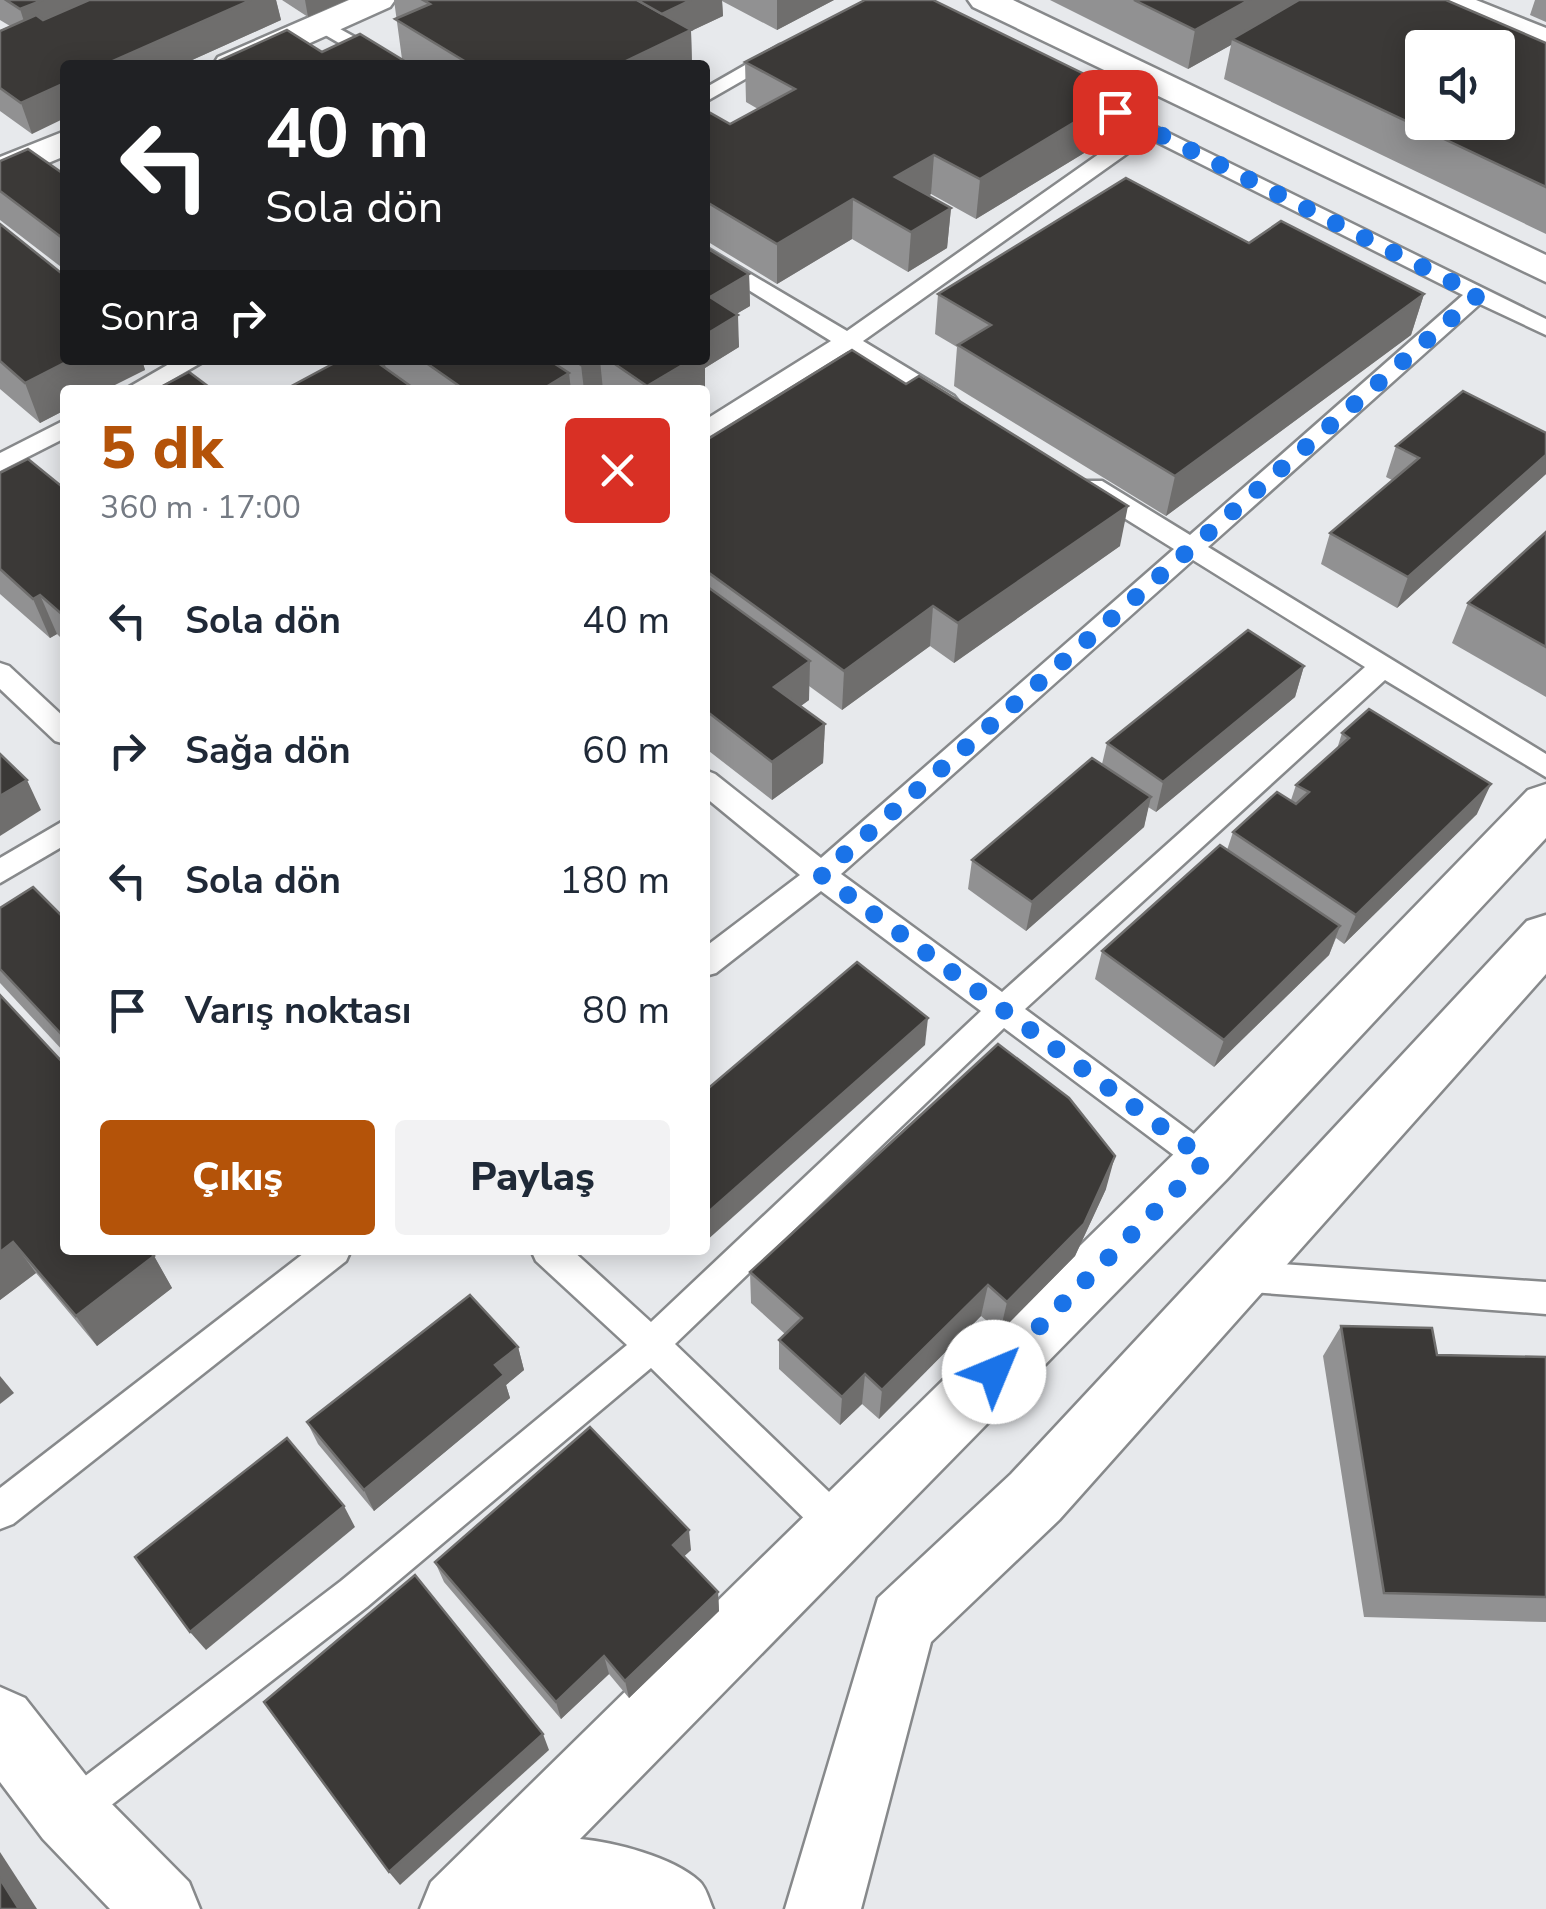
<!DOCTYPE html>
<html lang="tr">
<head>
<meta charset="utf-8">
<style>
  :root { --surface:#fff; --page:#f2f2f3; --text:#1f2937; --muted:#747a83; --accent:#b45309 }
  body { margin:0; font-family:"Nunito Sans",sans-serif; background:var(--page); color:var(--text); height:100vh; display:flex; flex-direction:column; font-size:38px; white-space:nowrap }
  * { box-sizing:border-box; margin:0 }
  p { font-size:32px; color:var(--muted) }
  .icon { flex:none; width:55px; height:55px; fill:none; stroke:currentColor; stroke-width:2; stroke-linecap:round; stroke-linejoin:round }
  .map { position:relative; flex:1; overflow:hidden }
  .drawer { position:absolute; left:60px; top:385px; width:650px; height:870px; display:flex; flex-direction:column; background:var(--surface); border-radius:10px; box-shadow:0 5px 25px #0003 }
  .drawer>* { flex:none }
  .top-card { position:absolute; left:60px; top:60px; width:650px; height:305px; border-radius:10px; box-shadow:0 5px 25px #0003; background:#202124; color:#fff; overflow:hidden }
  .buttons { position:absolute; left:1405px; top:30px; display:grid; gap:20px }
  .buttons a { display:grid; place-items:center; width:110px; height:110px; border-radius:10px; background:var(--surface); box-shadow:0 5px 25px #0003; font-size:50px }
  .pin { position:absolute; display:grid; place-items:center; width:85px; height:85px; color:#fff; margin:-42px; border-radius:20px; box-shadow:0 5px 15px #0006 }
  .me { position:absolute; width:110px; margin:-55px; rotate:45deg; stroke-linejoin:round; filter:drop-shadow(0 0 8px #0008) }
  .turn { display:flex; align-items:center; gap:35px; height:210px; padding:0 40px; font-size:45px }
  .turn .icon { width:130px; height:130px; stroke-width:2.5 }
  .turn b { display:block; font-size:70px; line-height:85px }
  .then { display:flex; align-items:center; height:95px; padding:0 40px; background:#0003; gap:20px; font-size:38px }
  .round { display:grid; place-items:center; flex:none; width:105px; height:105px; border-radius:10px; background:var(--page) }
  .head { display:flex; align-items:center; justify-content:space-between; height:170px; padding:0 40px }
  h1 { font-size:60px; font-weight:800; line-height:75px; color:var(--accent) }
  .primary-button { display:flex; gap:20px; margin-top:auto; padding:20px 40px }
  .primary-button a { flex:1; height:115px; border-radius:10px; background:var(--accent); color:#fff; font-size:40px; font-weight:800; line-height:115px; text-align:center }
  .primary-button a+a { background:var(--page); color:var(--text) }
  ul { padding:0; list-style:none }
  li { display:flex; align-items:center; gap:30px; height:130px; padding:0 40px }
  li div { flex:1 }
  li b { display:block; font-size:38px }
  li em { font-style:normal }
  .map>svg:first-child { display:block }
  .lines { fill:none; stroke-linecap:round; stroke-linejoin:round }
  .lane-casing { stroke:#87898b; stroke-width:5 }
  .secondary-casing { stroke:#87898b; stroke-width:5 }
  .lane { fill:#fff; fill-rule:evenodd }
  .secondary { fill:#fff; fill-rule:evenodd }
  .wall { fill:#919192 }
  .shaded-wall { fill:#6f6e6d }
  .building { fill:#3b3937; stroke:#6f6e6d; stroke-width:2.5; fill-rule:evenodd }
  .route { stroke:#1a73e8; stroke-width:18; stroke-dasharray:0 32.4 }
</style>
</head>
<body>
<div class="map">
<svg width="1546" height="1909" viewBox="0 0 1546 1909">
  <rect width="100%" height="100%" fill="#e7e9ec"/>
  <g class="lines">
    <defs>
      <g id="lane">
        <polygon points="322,19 398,61 401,65 377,65 315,29 315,21"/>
        <polygon points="780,45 787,47 787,55 705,102 705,88"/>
        <path d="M 1087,93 L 1546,319 L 1546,335 L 1480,304 L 1208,547 L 1546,754 L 1546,777 L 1385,680 L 1025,1009 L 1217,1151 L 1222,1161 L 1217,1171 L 1206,1175 L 1195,1171 L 1004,1028 L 675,1344 L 852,1514 L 857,1527 L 852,1540 L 839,1545 L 826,1540 L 651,1368 L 367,1607 L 83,1827 L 69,1833 L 55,1827 L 49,1813 L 55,1799 L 341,1581 L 627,1345 L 536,1261 L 531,1250 L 572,1250 L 651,1322 L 981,1011 L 821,891 L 716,973 L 705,976 L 705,947 L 800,875 L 705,797 L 705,770 L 715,774 L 821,858 L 1174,549 L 1084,493 L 1081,487 L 1084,481 L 1102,481 L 1190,535 L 1463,295 L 1149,138 L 863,341 L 954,396 L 958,401 L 954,406 L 938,406 L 848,351 L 705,439 L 705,420 L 831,341 L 705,263 L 705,247 L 847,331 L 1133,130 L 1080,103 L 1077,99 ZM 1193,560 L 1365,667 L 1002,992 L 841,874 Z"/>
        <polygon points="176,360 206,360 154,390 124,390"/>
        <polygon points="65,420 65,438 0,471 0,453"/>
        <polygon points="0,663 9,666 65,718 65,744 55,741 0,689"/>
        <polygon points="65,820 65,845 0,883 0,858"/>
        <polygon points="308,1250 351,1250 346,1261 13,1524 0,1529 0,1488"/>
        <polygon points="1237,1261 1546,1282 1546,1314 1237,1291 1225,1287 1220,1276 1225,1265"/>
      </g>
      <g id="secondary">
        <polygon points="349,0 395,0 390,7 261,65 213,65 218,57"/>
        <polygon points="968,0 1013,0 1546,255 1546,282 973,7"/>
        <polygon points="1428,0 1476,0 1546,28 1546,51 1433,7"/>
        <polygon points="65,131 65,156 0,183 0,157"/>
        <path d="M 1546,784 L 1546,838 L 1227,1179 L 580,1839 C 614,1842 673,1857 699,1881 C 706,1887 709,1900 713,1909 L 420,1909 L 431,1882 L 1185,1143 L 1528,790 Z"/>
        <polygon points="1546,915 1546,974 1059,1520 931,1642 861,1909 785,1909 878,1598 1011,1474 1527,921"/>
        <polygon points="0,1687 25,1698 95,1787 189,1882 200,1909 110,1909 43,1839 0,1782"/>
      </g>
    </defs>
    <!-- lane casing -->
    <use href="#lane" class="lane-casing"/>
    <!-- secondary casing -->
    <use href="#secondary" class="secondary-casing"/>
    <!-- lane -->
    <use href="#lane" class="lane"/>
    <!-- secondary -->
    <use href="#secondary" class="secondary"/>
  </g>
  <!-- wall -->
  <g class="wall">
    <polygon points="0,0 276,0 281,20 181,65 65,65 32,134 0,111 0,30 10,26 0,20"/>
    <polygon points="282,0 347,0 308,17"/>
    <polygon points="394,0 834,0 777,30 722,1 723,16 691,31 692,65 412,65 402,59"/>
    <polygon points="1050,0 1446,0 1546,43 1546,234 1224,79 1231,45 1188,69"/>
    <polygon points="1535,0 1546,0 1546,22 1530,15"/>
    <polygon points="745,62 1117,133 976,219 931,194 929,196 951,208 947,248 908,272 852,239 777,284 705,240 705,110 730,124 758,109 746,102"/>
    <polygon points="0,161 65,175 65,270 0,220"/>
    <polygon points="0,224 65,360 142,360 145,370 65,390 65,410 40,423 0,389"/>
    <polygon points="1249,243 1424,294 1411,335 1166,516 954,386 957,347 935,334 938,294"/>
    <polygon points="749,274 750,306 736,314 739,347 705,368 705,393 705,390 284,390 340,360 705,360"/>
    <polygon points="1546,433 1546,474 1397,608 1321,564 1330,533 1392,480 1386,477 1396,446"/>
    <polygon points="705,441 1120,546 954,663 930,646 842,710 809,686 809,700 801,706 825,724 823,763 772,800 705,748"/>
    <polygon points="0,473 65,489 65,642 57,634 50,638 0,594"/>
    <polygon points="1546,532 1546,697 1452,643 1468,603"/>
    <polygon points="1304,666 1295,697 1156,812 1148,807 1144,827 1026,931 968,889 972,860 1102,764 1107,743"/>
    <polygon points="1342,733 1477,814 1344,944 1336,938 1329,955 1214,1067 1095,979 1102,951 1227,850 1233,832 1291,800 1296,785 1337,749"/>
    <polygon points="0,908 65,919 65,1053 0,983"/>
    <polygon points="0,995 65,1250 154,1256 172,1288 97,1346 36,1273 0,1300"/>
    <polygon points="1106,1189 1075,1256 1000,1332 981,1316 879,1419 862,1404 840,1425 779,1369 779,1340 785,1334 751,1303 750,1272"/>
    <polygon points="1341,1326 1437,1355 1546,1357 1546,1622 1364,1617 1323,1356"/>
    <polygon points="518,1347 524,1370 506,1385 510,1398 374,1511 318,1444 307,1422"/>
    <polygon points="691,1550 684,1556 718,1592 719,1611 629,1698 609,1674 561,1719 444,1582 435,1562"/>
  </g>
  <!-- shaded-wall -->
  <g class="shaded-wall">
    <polygon points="43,0 122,0 30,40 20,9"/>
    <polygon points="251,0 276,0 281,20 181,65 104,65"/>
    <polygon points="305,0 347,0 308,17"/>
    <polygon points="691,0 722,0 723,16 691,31 692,65 618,65 659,15"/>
    <polygon points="777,0 834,0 777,30"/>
    <polygon points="1249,0 1311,0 1232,39 1231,45 1188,69 1195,30"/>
    <polygon points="65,83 65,118 32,134 21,103"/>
    <polygon points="1123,93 1117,133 976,219 980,179"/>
    <polygon points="934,155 931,194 893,217 895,177"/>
    <polygon points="853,199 852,239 777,284 777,244"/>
    <polygon points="951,208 947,248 908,272 911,232"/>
    <polygon points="749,274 750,306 711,329 710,297"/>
    <polygon points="1424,294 1411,335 1166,516 1175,476"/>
    <polygon points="738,315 739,347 705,368 705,393 705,390 648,390 647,386 691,360 705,360 705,335"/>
    <polygon points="70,360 142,360 145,370 105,390 65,390 65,410 40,423 25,383"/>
    <polygon points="371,360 384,360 386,369"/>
    <polygon points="589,360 600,360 603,390 584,390 581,365"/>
    <polygon points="569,373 571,390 541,390"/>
    <polygon points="1546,455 1546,474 1397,608 1408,577"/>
    <polygon points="1128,506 1120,546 954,663 958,623"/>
    <polygon points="40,595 57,634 50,638 33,599"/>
    <polygon points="933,606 930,646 842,710 844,671"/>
    <polygon points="810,661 809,700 774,725 774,687"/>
    <polygon points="1304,666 1295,697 1156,812 1163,782"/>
    <polygon points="825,724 823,763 772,800 772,762"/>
    <polygon points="27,780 41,810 0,836 0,796"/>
    <polygon points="1491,784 1477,814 1344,944 1356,915"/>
    <polygon points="1151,797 1144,827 1026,931 1032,902"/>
    <polygon points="1340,926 1329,955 1214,1067 1224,1040"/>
    <polygon points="928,1018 925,1045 705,1242 705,1215"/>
    <polygon points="1115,1156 1106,1189 1075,1256 1000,1332 1007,1302"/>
    <polygon points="13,1242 36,1273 0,1300 0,1252"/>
    <polygon points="154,1256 172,1288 97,1346 76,1316"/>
    <polygon points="988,1285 981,1316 879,1419 882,1390"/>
    <polygon points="518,1347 524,1370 506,1385 510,1398 374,1511 364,1490 495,1365"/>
    <polygon points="865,1374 862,1404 840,1425 842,1397"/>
    <polygon points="0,1376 14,1393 0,1404"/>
    <polygon points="344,1506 355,1527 206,1650 190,1632"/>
    <polygon points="689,1530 691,1550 676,1564 673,1545"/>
    <polygon points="718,1592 719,1611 629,1698 625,1681"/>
    <polygon points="604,1656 609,1674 561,1719 556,1702"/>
    <polygon points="543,1734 549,1750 400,1885 389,1872"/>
    <polygon points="0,1852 37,1909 19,1909 0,1879"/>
  </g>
  <!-- building -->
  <g class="building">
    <polygon points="6,0 43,0 20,9"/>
    <polygon points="89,0 251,0 104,65 65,65 65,83 21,103 0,88 0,31 36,15 43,20"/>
    <polygon points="423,0 637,0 691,30 618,65 471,65 395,19 430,4"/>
    <polygon points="637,0 691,0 662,14"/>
    <polygon points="865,0 933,0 1123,93 980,179 934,155 895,177 951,208 911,232 853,199 777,244 705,201 705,110 730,124 795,89 745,62"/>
    <polygon points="1134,0 1249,0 1195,30"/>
    <path d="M 1299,0 L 1446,0 L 1546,43 L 1546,187 L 1232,39 ZM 1422,48 L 1498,48 L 1498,122 L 1422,122 Z"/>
    <polygon points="287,30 322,52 360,34 411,65 210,65"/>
    <polygon points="28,149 65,175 65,240 0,191 0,161"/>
    <polygon points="1126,178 1249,243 1281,221 1424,294 1175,476 958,345 991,325 938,294"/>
    <polygon points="0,224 65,276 65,360 70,360 25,383 0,361"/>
    <polygon points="705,247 749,274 710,297 738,315 705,335"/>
    <polygon points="852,350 906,384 919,376 1128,506 958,623 933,606 844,671 705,570 705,441"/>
    <polygon points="340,360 374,360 416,390 284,390"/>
    <polygon points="422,360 549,360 569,373 541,390 465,390"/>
    <polygon points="574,360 589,360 581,365"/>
    <polygon points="609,360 691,360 647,386"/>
    <polygon points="189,372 213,390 155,390"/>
    <polygon points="1463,391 1546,433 1546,455 1408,577 1330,533 1419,458 1396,446"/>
    <polygon points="28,459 65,489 65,617 40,595 33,599 0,569 0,473"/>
    <polygon points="1546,532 1546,647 1468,603"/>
    <polygon points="705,585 810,661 774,687 825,724 772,762 705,710"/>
    <polygon points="1248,630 1304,666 1163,782 1107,743"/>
    <polygon points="1369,709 1491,784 1356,915 1233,832 1277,792 1296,804 1309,792 1296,785 1349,738 1342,733"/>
    <polygon points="0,754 27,780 0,796"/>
    <polygon points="1092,758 1151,797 1032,902 972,860"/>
    <polygon points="1220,845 1340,926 1224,1040 1102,951"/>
    <polygon points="33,887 65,919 65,1038 0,969 0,908"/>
    <polygon points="857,962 928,1018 705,1215 705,1091"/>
    <polygon points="0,995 65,1065 65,1250 148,1250 154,1256 76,1316 13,1242 0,1252"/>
    <polygon points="998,1044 1069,1098 1115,1156 1084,1224 1007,1302 988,1285 882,1390 865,1374 842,1397 779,1340 802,1318 750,1272"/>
    <polygon points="470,1295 518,1347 495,1365 504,1375 364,1490 307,1422"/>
    <polygon points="1341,1326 1432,1328 1437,1355 1546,1357 1546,1597 1384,1593"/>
    <polygon points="590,1427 689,1530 673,1545 718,1592 625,1681 604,1656 556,1702 435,1562"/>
    <polygon points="287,1438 344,1506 190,1632 135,1557"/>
    <polygon points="415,1575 543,1734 389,1872 264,1702"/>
    <polygon points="0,1879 19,1909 0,1909"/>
  </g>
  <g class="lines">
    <!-- route -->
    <polyline class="route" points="994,1372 1206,1160 821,875 1478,295 1115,112"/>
  </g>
</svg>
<div class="buttons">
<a><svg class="icon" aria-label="sound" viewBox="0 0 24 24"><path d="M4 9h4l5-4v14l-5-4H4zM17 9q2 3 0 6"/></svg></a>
</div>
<div class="pin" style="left:1115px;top:112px;background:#d93025"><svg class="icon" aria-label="arrive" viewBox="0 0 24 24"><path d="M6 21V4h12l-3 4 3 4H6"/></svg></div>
<svg class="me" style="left:994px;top:1372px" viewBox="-20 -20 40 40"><circle r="19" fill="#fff"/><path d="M0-13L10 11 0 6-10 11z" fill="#1a73e8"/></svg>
<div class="top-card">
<div class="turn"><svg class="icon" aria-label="left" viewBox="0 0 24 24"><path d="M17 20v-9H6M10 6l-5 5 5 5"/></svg><div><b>40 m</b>Sola dön</div></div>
<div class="then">Sonra<svg class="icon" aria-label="right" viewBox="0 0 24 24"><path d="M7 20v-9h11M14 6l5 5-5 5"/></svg></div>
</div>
<section class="drawer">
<div class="head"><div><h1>5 dk</h1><p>360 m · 17:00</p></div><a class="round" style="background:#d93025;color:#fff"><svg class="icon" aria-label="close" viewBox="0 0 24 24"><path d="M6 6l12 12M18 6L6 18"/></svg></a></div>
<ul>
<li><svg class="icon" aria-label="left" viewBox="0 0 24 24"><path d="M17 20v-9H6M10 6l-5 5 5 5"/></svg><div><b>Sola dön</b></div><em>40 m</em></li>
<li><svg class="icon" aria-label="right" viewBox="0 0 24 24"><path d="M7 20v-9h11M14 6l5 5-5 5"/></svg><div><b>Sağa dön</b></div><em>60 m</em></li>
<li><svg class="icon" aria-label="left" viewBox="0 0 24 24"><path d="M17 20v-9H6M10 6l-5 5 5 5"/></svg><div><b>Sola dön</b></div><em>180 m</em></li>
<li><svg class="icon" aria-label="arrive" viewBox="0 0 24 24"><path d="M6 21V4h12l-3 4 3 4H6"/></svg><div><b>Varış noktası</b></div><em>80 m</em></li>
</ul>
<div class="primary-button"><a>Çıkış</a><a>Paylaş</a></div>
</section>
</div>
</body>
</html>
